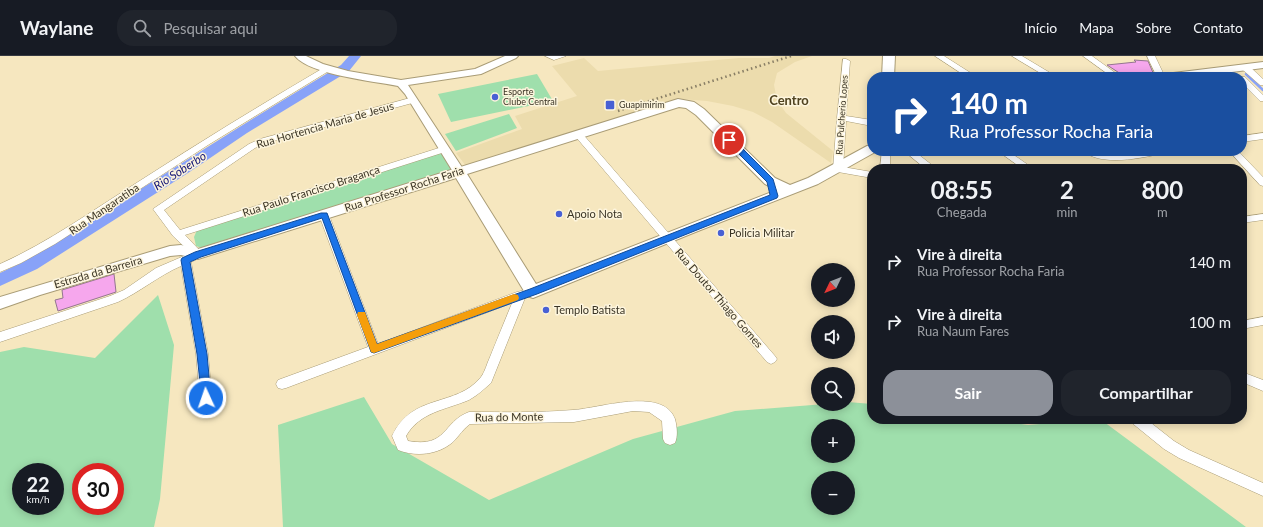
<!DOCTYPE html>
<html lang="pt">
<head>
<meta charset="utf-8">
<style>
  :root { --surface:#171b24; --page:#20242c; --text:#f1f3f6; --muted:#9ea1a6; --line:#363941; --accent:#8c9099 }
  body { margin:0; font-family:Lato,sans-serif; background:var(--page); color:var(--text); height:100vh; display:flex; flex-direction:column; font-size:15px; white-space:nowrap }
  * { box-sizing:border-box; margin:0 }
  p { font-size:13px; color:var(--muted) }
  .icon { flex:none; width:22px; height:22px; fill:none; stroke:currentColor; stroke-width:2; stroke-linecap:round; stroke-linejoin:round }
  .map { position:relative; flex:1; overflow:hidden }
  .details { position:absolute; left:867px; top:108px; width:380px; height:260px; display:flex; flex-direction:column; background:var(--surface); border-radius:16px; box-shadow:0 2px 10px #0003 }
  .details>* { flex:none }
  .guide { position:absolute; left:867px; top:16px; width:380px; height:84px; border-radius:16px; box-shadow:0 2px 10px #0003; background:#1a4fa0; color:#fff; overflow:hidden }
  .needle { width:26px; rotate:227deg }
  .buttons { position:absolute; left:811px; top:207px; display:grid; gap:8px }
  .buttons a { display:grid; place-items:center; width:44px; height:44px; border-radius:50%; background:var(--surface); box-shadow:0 2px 10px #0003; font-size:20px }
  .speed { position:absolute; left:12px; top:407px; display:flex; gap:8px; font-size:20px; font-weight:700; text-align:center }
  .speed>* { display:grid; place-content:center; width:52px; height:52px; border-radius:50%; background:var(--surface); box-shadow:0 2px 10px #0003; line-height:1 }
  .speed small { font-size:10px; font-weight:400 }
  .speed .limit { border:6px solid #d22; background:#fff; color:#111 }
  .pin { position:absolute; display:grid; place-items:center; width:34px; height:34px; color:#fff; margin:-17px; border:2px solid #fff; border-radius:50%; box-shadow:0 1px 4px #0007 }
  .me { position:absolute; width:44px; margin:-22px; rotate:357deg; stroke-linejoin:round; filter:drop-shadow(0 0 3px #0008) }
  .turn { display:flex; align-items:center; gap:14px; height:84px; padding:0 16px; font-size:18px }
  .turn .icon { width:52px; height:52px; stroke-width:2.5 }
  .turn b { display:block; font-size:28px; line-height:34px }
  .eta { display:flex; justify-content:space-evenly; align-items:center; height:68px; text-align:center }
  .eta b { font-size:24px; font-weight:700; line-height:28px }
  .primary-button { display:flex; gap:8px; margin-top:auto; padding:8px 16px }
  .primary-button a { flex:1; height:46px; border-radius:16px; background:var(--accent); color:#fff; font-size:16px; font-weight:700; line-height:46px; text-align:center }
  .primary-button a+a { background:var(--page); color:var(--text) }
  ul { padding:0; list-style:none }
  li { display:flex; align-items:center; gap:12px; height:60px; padding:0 16px }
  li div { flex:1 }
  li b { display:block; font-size:15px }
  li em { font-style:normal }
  header { display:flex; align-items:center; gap:24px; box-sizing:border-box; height:56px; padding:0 20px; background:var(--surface); border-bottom:1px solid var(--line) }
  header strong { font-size:19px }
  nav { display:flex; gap:22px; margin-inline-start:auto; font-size:14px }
  .search { width:280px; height:36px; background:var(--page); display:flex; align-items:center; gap:10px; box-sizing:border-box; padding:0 14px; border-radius:16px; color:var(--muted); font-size:15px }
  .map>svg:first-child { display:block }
  .built { fill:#ecdcad }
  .green { fill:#9fdfac; fill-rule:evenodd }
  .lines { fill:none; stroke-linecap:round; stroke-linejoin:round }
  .stream { stroke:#88a2f8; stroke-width:2.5 }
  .river { fill:#88a2f8; fill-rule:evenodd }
  .building { fill:#f6a7ed; stroke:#93758f }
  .minor-casing { stroke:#a99c76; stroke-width:1 }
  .tertiary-casing { stroke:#a99c76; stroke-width:2 }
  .secondary-casing { stroke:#a99c76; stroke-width:2 }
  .minor { fill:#fff; fill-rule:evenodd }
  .tertiary { fill:#fff; fill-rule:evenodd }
  .secondary { fill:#fff; fill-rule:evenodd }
  .rail { stroke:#887e65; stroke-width:2.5; stroke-dasharray:1.5 3; stroke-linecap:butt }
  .route { fill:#1a73e8; stroke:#114b97 }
  .slow { fill:#f59e0b }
  .poi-dot { fill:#4860d4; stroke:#fdf5dd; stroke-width:1.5 }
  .labels { text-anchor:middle; stroke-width:3; stroke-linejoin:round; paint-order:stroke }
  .far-poi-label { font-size:9px; fill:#3a3425; stroke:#fdf5dd; text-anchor:start }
  .far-street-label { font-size:9px; fill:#3a3425; stroke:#fdf5dd }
  .street-label { font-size:11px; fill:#3a3425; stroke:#fdf5dd }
  .poi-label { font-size:11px; fill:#3a3425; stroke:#fdf5dd; text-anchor:start }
  .water-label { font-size:12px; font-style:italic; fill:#141577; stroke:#fdf5dd }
  .far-district-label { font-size:13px; font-weight:bold; fill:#4f421f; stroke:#fdf5dd }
</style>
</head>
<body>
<header>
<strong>Waylane</strong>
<div class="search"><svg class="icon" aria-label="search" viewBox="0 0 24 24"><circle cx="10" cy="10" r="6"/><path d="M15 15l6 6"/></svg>Pesquisar aqui</div>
<nav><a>Início</a><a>Mapa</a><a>Sobre</a><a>Contato</a></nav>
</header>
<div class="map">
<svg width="1263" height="471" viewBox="0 0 1263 471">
  <rect width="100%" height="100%" fill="#f6e7bf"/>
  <!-- built -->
  <polygon class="built" points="775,0 812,0 795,6 777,17 774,29 777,44 786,57 833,95 831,107 772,66 753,56 733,50 707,45 680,43 666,46 466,110 456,97 522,73 515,60 577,40 552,10 584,2 598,15 739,2 769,2"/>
  <!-- green -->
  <g class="green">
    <polygon points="537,18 553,45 451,66 438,38"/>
    <polygon points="509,58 517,72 456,95 445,78"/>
    <polygon points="441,97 453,115 204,193 196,190 194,181 197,174"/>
    <path d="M 158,239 L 174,289 L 160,443 L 154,471 L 0,471 L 0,296 L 24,291 L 95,302 ZM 21,416 L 55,416 L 55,450 L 21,450 ZM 81,416 L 115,416 L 115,450 L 81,450 Z"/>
    <path d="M 364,341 L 392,388 L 489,444 L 633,383 L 735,355 L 825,348 L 848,348 L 848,346 L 872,348 L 872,363 L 986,363 L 1028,369 L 1100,363 L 1246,471 L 283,471 L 278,369 ZM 818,370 L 848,370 L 848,400 L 818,400 ZM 818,422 L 848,422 L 848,452 L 818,452 Z"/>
  </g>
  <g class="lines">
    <!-- stream -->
    <polyline class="stream" points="1246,18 1263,34"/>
    <!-- river -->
    <path class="river" d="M 349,0 L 361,0 L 349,15 L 247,77 L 188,117 L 37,213 L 0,230 L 0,217 L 25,205 C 131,140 234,73 341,9 Z"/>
  </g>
  <!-- building -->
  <g class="building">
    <polygon points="1134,4 1148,5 1154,19 1135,21 1124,20 1107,9 1136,6"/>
    <polygon points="114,218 116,236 58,255 55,244 63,242 62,234"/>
  </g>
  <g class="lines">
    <defs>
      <g id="minor">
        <polygon points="545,0 566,0 554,4"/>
        <polygon points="935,0 944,0 977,21 967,21"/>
        <polygon points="1012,0 1022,0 1057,21 1047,21"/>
        <polygon points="1083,0 1092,0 1121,21 1112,21"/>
        <polygon points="1147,0 1155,0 1165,21 1157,21"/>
        <polygon points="843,3 846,3 850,5 846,60 872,64 872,70 846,65 843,111 872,116 872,122 838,116 833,113 837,62"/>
        <polygon points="1243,10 1249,10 1263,23 1263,29 1260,29 1243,14"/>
        <path d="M 325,11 L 331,11 L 332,13 L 208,89 L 55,188 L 21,207 L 0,216 L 0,208 C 49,186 93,154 138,126 C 200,86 262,48 325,11 Z"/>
        <polygon points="1240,21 1245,21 1263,39 1263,45 1260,45 1242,27 1242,21"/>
        <path d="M 410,42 L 413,42 L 417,44 L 416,46 L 266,87 L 255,92 L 164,154 L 180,174 L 442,91 L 445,90 L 449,93 L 448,95 L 185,179 L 203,198 L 202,201 L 191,206 L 208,298 L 212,343 L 210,347 L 206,348 L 202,347 L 200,343 L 196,298 L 181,210 C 158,220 140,236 118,246 L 0,286 L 0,276 L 110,240 L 124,234 L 156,212 L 191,197 L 173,180 L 153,153 L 249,88 L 260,83 Z"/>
        <polygon points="578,75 581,76 775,300 777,303 775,306 771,308 767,306 575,80 574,78"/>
        <polygon points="1263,77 1263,83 1242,86 1242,80"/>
        <polygon points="882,95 890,95 890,113 880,113"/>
        <polygon points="904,95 914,95 937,113 926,113"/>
        <polygon points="998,95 1008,95 1034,113 1023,113"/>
        <path d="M 1084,95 C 1094,95 1104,98 1114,99 C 1131,99 1148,95 1164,95 L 1163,97 C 1144,102 1099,111 1084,95 Z"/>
        <polygon points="1229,95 1238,95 1263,121 1263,130 1260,129"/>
        <path d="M 324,156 L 329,159 L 378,288 L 517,236 L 525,234 L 529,235 L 531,238 L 529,241 L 525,242 L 491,327 C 484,333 478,339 469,344 C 445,354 420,356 406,380 L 408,385 C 448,392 442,366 469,356 C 503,356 538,357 573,354 C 597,353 663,330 675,363 C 677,371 678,380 675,387 L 670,389 L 665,387 L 663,383 L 662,365 L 649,356 L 633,355 L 574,366 L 470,368 C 463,373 459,380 453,386 C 438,399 416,401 398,394 L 392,380 C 413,336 456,352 481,321 C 485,316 487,307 490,301 C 497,283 505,265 512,247 L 286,332 L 282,333 L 278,332 L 276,328 L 278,324 L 368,291 L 319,159 Z"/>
        <polygon points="1263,158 1263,164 1242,167 1242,161"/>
        <polygon points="1263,261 1263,269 1242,273 1242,265"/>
        <polygon points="1242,316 1263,324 1263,335 1242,326"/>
        <polygon points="1131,363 1146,363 1174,385 1189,394 1263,427 1263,440 1179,402 1164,393 1132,367"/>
      </g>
      <path id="tertiary" d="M 295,0 L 306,0 L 323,8 L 348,15 L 401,24 L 475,13 L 505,0 L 518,0 L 516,2 L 481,18 L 408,29 L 465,116 L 463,119 L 455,119 L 405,38 L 398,30 C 374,25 310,19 295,0 Z"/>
      <g id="secondary">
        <polygon points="883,0 895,0 894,21 882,21"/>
        <polygon points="1263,6 1263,12 1193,21 1159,21 1161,19 1165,18"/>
        <path d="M 678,43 L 694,46 L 704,53 L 775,122 L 790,129 L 808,122 L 867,90 L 872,89 L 872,95 L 877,95 L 818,128 L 698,175 L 533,242 L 527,240 L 456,122 L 198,203 L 181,199 L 170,200 L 40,239 L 0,253 L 0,241 L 170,190 L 181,189 L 198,193 ZM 679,51 L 686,52 L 696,59 L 765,128 L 777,134 L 536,228 L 467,118 Z"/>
      </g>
    </defs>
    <!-- minor casing -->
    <use href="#minor" class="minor-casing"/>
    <!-- tertiary casing -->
    <use href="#tertiary" class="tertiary-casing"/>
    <!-- secondary casing -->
    <use href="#secondary" class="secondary-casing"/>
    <!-- minor -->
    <use href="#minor" class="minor"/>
    <!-- tertiary -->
    <use href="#tertiary" class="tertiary"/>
    <!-- secondary -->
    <use href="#secondary" class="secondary"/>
    <!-- rail -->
    <polyline class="rail" points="618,55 791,0"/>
  </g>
  <!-- route -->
  <polygon class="route" points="727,82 732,82 773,123 778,140 777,142 537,238 374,297 371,296 370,293 322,162 201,201 190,206 207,298 211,342 210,346 206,347 202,346 197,298 181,204 182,202 195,196 321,157 327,157 377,288 530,233 770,139 767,126 727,86"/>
  <!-- slow -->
  <polygon class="slow" points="514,238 518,239 519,242 518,244 374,297 371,296 370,293 357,259 358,256 365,256 377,288"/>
  <!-- markers -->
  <g class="poi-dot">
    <circle cx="495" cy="41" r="4"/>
    <rect x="605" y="44" width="10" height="10" rx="2"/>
    <circle cx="559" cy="158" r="4"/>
    <circle cx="721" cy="177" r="4"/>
    <circle cx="546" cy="254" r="4"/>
  </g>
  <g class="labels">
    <!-- far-poi labels -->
    <g class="far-poi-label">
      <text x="503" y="39">Esporte<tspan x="503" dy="10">Clube Central</tspan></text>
      <text x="619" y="52">Guapimirim</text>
    </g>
    <!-- far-street labels -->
    <g class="far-street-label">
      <text transform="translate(842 59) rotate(-86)" y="3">Rua Pulcherio Lopes</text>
    </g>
    <!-- street labels -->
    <g class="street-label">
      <text transform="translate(325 69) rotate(-16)" y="4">Rua Hortencia Maria de Jesus</text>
      <text transform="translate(404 133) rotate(-18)" y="4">Rua Professor Rocha Faria</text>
      <text transform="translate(311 135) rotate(-18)" y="4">Rua Paulo Francisco Bragança</text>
      <text transform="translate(104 153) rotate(-34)" y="4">Rua Mangaratiba</text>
      <text transform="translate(98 216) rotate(-16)" y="4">Estrada da Barreira</text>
      <text transform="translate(719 242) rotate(49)" y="4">Rua Doutor Thiago Gomes</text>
      <text transform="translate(509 361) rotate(-1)" y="4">Rua do Monte</text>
    </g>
    <!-- poi labels -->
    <g class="poi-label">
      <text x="567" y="162">Apoio Nota</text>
      <text x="729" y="181">Policia Militar</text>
      <text x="554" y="258">Templo Batista</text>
    </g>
    <!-- water labels -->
    <g class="water-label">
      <text transform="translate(180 115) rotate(-33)" y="4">Rio Soberbo</text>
    </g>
    <!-- far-district labels -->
    <g class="far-district-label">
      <text x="789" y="49">Centro</text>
    </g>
  </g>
</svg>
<div class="buttons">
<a><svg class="needle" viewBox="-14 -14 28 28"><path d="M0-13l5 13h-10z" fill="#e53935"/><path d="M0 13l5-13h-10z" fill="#9ea1a6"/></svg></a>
<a><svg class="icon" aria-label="sound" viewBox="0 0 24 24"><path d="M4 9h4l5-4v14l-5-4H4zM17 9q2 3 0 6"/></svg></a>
<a><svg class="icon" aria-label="search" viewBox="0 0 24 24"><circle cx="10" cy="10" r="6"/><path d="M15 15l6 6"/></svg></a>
<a>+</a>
<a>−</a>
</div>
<div class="speed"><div>22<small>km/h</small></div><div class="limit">30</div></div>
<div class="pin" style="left:729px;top:84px;background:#d93025"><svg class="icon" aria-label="arrive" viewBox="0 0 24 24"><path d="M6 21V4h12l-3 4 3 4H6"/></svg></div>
<svg class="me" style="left:206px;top:342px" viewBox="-20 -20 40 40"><circle r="17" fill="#1a73e8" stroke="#fff" stroke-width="3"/><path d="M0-11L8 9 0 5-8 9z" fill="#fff"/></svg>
<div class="guide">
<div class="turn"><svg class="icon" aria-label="right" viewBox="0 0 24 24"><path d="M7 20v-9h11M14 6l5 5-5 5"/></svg><div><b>140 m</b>Rua Professor Rocha Faria</div></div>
</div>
<section class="details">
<div class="eta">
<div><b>08:55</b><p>Chegada</p></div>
<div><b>2</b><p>min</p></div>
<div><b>800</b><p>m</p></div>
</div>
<ul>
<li><svg class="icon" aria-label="right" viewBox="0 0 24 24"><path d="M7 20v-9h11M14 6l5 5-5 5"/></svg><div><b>Vire à direita</b><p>Rua Professor Rocha Faria</p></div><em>140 m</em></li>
<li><svg class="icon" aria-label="right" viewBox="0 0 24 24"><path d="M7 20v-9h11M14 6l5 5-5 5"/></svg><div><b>Vire à direita</b><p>Rua Naum Fares</p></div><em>100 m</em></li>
</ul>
<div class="primary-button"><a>Sair</a><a>Compartilhar</a></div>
</section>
</div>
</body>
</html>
